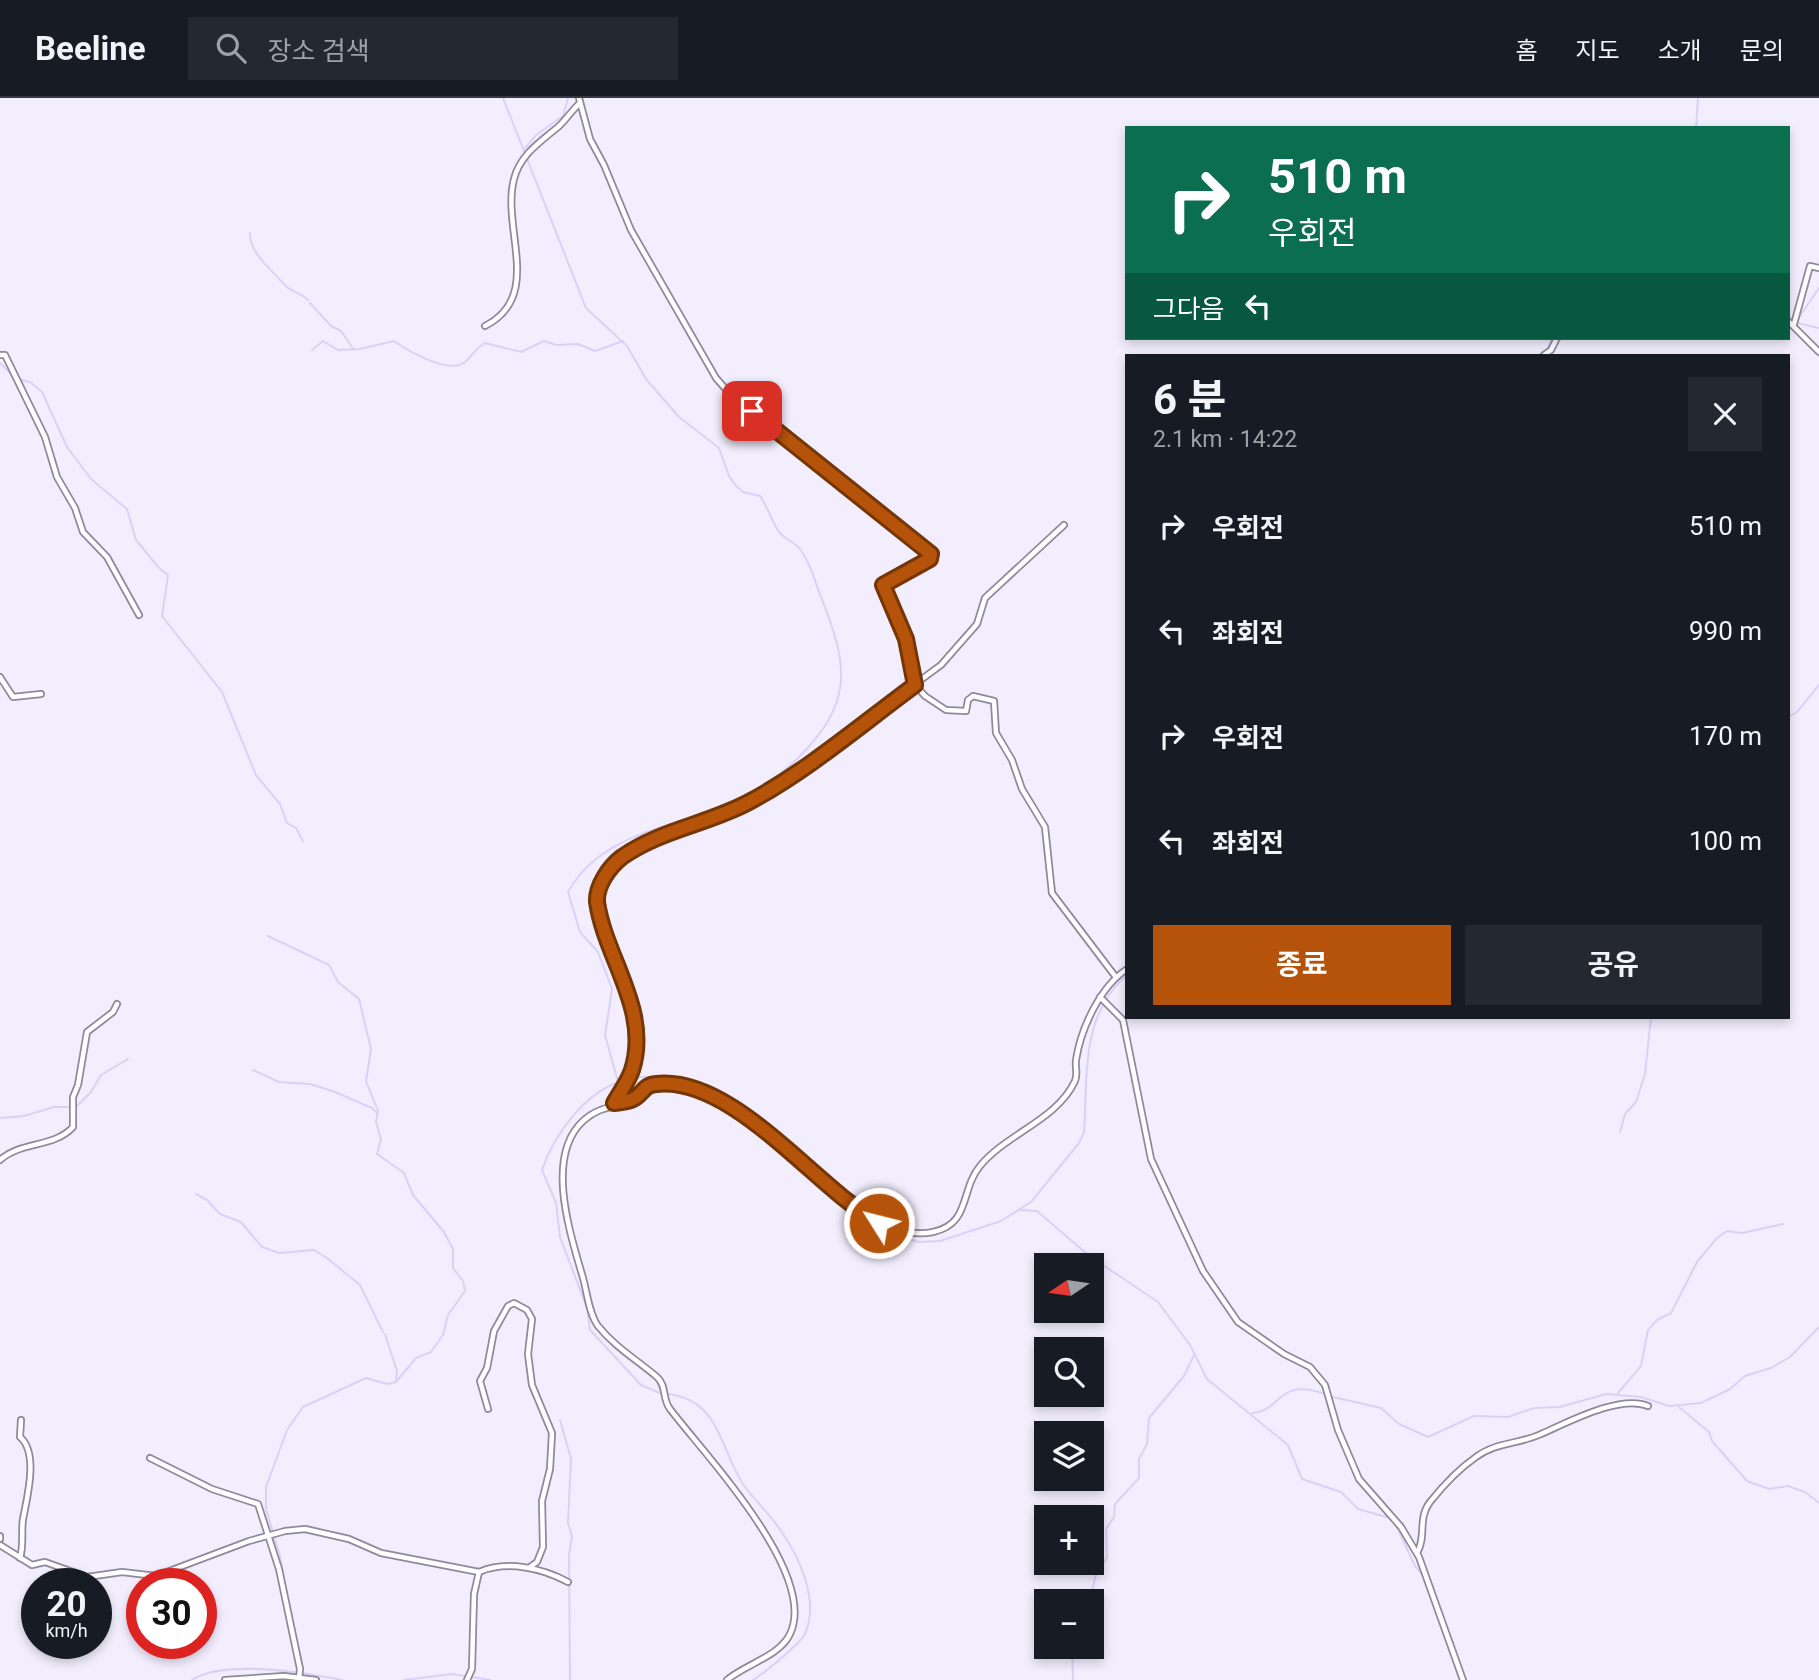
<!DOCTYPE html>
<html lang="ko">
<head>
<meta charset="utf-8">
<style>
  :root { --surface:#171b24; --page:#242831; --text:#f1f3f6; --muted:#9ea1a6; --line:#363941; --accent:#b45309 }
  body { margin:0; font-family:Roboto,"Noto Sans KR",sans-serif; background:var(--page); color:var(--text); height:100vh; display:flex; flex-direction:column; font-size:26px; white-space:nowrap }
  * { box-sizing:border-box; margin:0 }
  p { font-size:23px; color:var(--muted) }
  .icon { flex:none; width:38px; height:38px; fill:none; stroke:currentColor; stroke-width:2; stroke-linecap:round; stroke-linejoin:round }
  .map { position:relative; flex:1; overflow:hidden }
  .side { position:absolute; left:1125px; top:256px; width:665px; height:665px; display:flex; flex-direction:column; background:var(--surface); border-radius:0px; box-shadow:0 4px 10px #0003 }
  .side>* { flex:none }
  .top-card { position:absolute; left:1125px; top:28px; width:665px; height:214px; border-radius:0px; box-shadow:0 4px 10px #0003; background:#0b6e4f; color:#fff; overflow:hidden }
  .needle { width:46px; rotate:257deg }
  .controls { position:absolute; left:1034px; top:1155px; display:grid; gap:14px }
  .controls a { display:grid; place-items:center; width:70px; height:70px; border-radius:0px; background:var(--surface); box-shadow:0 4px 10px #0003; font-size:35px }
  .speed { position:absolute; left:21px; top:1470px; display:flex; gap:14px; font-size:35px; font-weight:700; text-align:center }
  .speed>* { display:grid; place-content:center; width:91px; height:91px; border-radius:50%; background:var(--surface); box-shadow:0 4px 10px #0003; line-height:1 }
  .speed small { font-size:18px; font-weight:400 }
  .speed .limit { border:10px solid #d22; background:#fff; color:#111 }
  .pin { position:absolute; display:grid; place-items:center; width:60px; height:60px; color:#fff; margin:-30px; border-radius:14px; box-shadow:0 4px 10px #0006 }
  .me { position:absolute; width:77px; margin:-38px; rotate:306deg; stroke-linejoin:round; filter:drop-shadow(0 0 5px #0008) }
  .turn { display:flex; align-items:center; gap:24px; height:147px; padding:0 28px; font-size:32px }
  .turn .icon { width:91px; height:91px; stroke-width:2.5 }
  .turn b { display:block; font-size:49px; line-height:60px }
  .then { display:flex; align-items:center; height:66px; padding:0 28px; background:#0003; gap:14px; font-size:26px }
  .round { display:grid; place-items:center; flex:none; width:74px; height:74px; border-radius:0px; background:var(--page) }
  .overview { display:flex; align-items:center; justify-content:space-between; height:119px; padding:0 28px }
  h1 { font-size:42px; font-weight:700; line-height:52px }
  .cta { display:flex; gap:14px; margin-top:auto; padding:14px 28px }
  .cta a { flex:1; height:80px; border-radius:0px; background:var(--accent); color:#fff; font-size:28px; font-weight:700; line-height:80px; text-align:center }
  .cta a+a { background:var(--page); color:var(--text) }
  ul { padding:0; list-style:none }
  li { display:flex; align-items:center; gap:21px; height:105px; padding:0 28px }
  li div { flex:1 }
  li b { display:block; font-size:26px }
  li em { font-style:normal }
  header { display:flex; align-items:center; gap:42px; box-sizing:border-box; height:98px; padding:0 35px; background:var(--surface); border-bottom:2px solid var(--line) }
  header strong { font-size:33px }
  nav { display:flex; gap:38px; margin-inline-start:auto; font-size:24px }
  .search { width:490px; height:63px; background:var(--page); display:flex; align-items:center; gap:18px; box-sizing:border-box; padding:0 24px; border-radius:0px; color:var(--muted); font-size:26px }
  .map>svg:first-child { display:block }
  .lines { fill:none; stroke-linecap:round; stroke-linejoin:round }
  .stream { stroke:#dbd1f6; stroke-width:2 }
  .minor-casing { stroke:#8e899c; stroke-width:8 }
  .minor { stroke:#fff; stroke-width:4.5 }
  .route-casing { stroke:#753606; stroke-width:18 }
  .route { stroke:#b45309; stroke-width:12 }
</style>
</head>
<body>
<header>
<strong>Beeline</strong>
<div class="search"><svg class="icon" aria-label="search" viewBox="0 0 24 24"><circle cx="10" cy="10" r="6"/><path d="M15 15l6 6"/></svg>장소 검색</div>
<nav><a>홈</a><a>지도</a><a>소개</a><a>문의</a></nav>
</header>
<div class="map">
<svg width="1819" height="1582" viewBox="0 0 1819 1582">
  <rect width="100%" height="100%" fill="#f2eefe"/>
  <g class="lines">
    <!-- stream -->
    <g class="stream">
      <path d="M 503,0 L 586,210 L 627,248 L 646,281 L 679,319 L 719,350 L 729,378 L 736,388 L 743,394 L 760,398 C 768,409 772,424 779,434 C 785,441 794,444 800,451 C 811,465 816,488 823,504 C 850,573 851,607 797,661 C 776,681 754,697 727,708 C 671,729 600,736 568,794 L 580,834 L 598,854 L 612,891 L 605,937 L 618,984"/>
      <polyline points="1696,30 1698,0"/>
      <polyline points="523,53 536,37 563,18 568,0"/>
      <path d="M 250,135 C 249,155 272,172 284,186 C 289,193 301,195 308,202"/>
      <polyline points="310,205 331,228 341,233 354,252"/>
      <polyline points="1798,221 1819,190"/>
      <polyline points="1797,225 1819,230"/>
      <path d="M 312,252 L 323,243 L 338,252 L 360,251 L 394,243 C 408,253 449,277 465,264 C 472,258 476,250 485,245 L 521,254 L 544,243 L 556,247 L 578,246 L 595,253 L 623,243"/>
      <polyline points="1547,252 1552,240"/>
      <polyline points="0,265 12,277"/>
      <polyline points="22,282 30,284 42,294 67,349 91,381 127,411 136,442 159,470 168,477 162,518 222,594 256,677 280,706 287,725 296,730 303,743"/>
      <polyline points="1788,619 1797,614 1819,587"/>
      <polyline points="268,838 329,867 338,884 359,901 371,951 366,983 378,1013 376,1024 381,1041 377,1056 404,1075 413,1097 444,1134 453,1151 453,1170 463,1183 465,1193 448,1217 443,1237 431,1254 416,1260 396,1284 387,1286 366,1280 303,1309 287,1332 266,1389 266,1411 280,1458 289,1510"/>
      <polyline points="253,972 279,984 310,986 335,994 372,1010 377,1015"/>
      <path d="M 630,980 C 688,970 778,1019 809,1068"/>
      <path d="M 624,982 C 586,993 554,1036 542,1072 L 556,1105 L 560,1139 L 587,1210 L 590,1232 L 641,1287 L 662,1296"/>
      <polyline points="77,1008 91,994 101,977 128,961"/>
      <polyline points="0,1020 24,1018 54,1009 70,1009"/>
      <polyline points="1620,1034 1625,1016 1636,1004 1645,976 1651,919"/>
      <path d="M 812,1076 L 816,1086 L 869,1130 L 919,1144 L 940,1143 L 1001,1123 L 1031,1104 L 1079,1045 L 1084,1034 C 1088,978 1080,917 1127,877"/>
      <polyline points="196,1096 207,1102 220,1116 241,1124 262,1149 279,1155 314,1152 327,1160 360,1187 383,1234"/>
      <polyline points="1021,1112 1037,1113 1088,1157 1158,1204 1190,1247 1207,1281 1288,1347 1302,1381 1341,1394 1358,1411 1390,1420"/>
      <polyline points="385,1236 397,1273 396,1282"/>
      <polyline points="1618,1295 1641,1268 1648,1232 1657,1222 1671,1215 1697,1164 1717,1140 1727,1133 1742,1135 1783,1126"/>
      <path d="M 667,1296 C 721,1301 720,1354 745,1389 C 756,1403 769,1416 779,1430 C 799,1458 820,1502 805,1536 C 800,1546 764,1575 753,1582"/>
      <polyline points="1333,1299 1381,1310 1399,1326 1428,1339 1474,1318 1508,1319 1534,1310 1560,1309 1606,1296 1641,1299 1669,1308 1701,1305 1730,1291 1745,1278 1771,1270 1790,1259 1819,1229"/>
      <polyline points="1679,1309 1709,1334 1712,1343 1747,1383 1769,1391 1788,1388 1805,1394 1819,1405"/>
      <path d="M 1252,1315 C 1283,1313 1276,1279 1325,1296"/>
      <polyline points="560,1322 571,1361 568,1425 572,1438 569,1457 570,1582"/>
      <polyline points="1396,1427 1415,1468 1423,1477"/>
      <polyline points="1089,1503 1096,1477 1107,1459 1106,1431 1114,1419 1115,1406 1139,1380 1139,1361 1147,1346 1149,1320 1184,1278 1194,1257"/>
      <polyline points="290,1515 303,1570"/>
      <polyline points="1072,1549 1073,1582"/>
      <path d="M 192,1582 C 223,1561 306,1575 342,1582"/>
      <polyline points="404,1582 452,1576 490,1582"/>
    </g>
    <defs>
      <g id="minor">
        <polyline points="579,0 590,41 604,67 631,132 716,280 731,297 931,456 930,461 883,487 906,541 915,587 925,598 946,612 966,613 968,602 973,598 994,603 996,635 1012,662 1022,691 1045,729 1052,795 1115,878"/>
        <polyline points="1788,223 1819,254"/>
        <polyline points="1794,226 1810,168 1819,170"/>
        <path d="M 485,228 C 544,198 501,131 514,81 C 520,57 540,44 558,29 C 566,22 572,12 580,5"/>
        <polyline points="0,257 5,257 45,339 57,379 75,410 83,434 107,459 139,517"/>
        <polyline points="1544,257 1551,252 1557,240"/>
        <polyline points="0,579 13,599 41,596"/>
        <polyline points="1100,899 1123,922 1151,1061 1203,1173 1238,1224 1284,1256 1310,1269 1325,1287 1338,1332 1359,1381 1401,1429 1419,1459 1463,1582"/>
        <polyline points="615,1005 631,975 635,947 631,906 597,804 602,783 612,769 643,746 734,712 774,690 941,567 977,526 985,500 1064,427"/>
        <path d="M 0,1062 C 21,1043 54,1050 73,1029 L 73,999 L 78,987 L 87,934 L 113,914 L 117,906"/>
        <polyline points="488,1311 480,1283 487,1270 494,1233 508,1208 514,1205 527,1212 532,1221 528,1256 532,1287 552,1335 550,1371 542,1403 543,1449 537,1464 530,1469"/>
        <polyline points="150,1360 212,1391 258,1406 279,1471 300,1571 299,1582"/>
        <polyline points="0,1438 0,1441"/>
        <polyline points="0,1447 32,1467 45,1464 87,1479 122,1474 156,1478 249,1443 285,1433 305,1431 349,1441 381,1455 479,1474"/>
        <path d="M 1417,1455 C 1427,1438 1417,1421 1430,1404 C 1442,1389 1460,1370 1476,1359 C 1496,1344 1520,1346 1541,1336 C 1567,1325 1620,1296 1648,1308"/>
        <path d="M 20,1460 C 24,1447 21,1434 23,1421 C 27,1400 39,1355 20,1339 L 21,1322"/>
        <polyline points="225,1582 284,1578 316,1582"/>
        <path d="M 467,1582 L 472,1571 L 474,1496 L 479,1474 C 507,1462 542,1470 568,1484"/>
        <path d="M 727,1582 C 744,1567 780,1558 790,1536 C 819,1476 704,1356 670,1311 C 662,1301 667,1288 657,1279 C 637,1262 615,1249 598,1228 C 589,1216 587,1194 583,1180 C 571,1138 544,1059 583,1023 C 601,1006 621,1010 635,1000 C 642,996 642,989 651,987 C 665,983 679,988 693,992 C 724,1002 753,1021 778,1043 C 816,1074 879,1146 933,1134 C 971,1126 960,1092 980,1068 C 1006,1036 1057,1022 1075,983 C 1078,976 1075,969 1076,962 C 1081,930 1100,889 1127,871"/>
      </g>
    </defs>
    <!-- minor casing -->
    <use href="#minor" class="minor-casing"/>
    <!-- minor -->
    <use href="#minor" class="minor"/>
  </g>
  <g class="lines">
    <defs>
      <path id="route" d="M 752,313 L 931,456 L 930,461 L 883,487 L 906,541 L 915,587 C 862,626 807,673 749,704 C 708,726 660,732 622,759 C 609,769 596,788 597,804 C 605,860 651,912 632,972 C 628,984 620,994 614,1005 C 621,1004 629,1004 635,1000 C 644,994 644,987 656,986 C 733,977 817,1091 879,1125"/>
    </defs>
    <!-- route casing -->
    <use href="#route" class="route-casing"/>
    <!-- route -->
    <use href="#route" class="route"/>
  </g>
</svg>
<div class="controls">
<a><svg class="needle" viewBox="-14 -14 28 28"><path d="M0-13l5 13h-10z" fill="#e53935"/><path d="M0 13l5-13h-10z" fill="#9ea1a6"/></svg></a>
<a><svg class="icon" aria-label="search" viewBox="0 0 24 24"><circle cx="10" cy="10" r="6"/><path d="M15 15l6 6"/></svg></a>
<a><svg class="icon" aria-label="layers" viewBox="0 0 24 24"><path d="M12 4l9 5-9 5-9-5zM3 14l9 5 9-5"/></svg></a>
<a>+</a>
<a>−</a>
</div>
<div class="speed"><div>20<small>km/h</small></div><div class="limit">30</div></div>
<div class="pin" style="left:752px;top:313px;background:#d93025"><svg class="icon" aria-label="arrive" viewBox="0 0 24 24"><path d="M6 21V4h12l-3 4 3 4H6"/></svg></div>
<svg class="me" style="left:879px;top:1125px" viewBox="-20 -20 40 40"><circle r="17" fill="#b45309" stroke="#fff" stroke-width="3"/><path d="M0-11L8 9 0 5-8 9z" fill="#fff"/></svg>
<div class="top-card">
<div class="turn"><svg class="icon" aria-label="right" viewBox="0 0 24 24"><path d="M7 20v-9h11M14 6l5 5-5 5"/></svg><div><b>510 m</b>우회전</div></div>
<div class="then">그다음<svg class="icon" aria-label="left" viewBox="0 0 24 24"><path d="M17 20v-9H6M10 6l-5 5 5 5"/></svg></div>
</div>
<section class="side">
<div class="overview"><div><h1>6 분</h1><p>2.1 km · 14:22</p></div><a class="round"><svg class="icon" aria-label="close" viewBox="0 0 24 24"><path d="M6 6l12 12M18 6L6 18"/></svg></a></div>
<ul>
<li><svg class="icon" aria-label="right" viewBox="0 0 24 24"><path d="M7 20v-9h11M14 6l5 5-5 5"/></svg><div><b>우회전</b></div><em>510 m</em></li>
<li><svg class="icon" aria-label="left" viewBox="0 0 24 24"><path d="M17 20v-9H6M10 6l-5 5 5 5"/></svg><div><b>좌회전</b></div><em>990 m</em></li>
<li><svg class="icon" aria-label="right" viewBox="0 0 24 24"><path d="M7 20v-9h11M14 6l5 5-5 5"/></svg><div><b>우회전</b></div><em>170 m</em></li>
<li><svg class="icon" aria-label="left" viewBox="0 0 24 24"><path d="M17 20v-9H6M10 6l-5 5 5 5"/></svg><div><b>좌회전</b></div><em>100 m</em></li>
</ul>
<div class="cta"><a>종료</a><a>공유</a></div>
</section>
</div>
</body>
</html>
